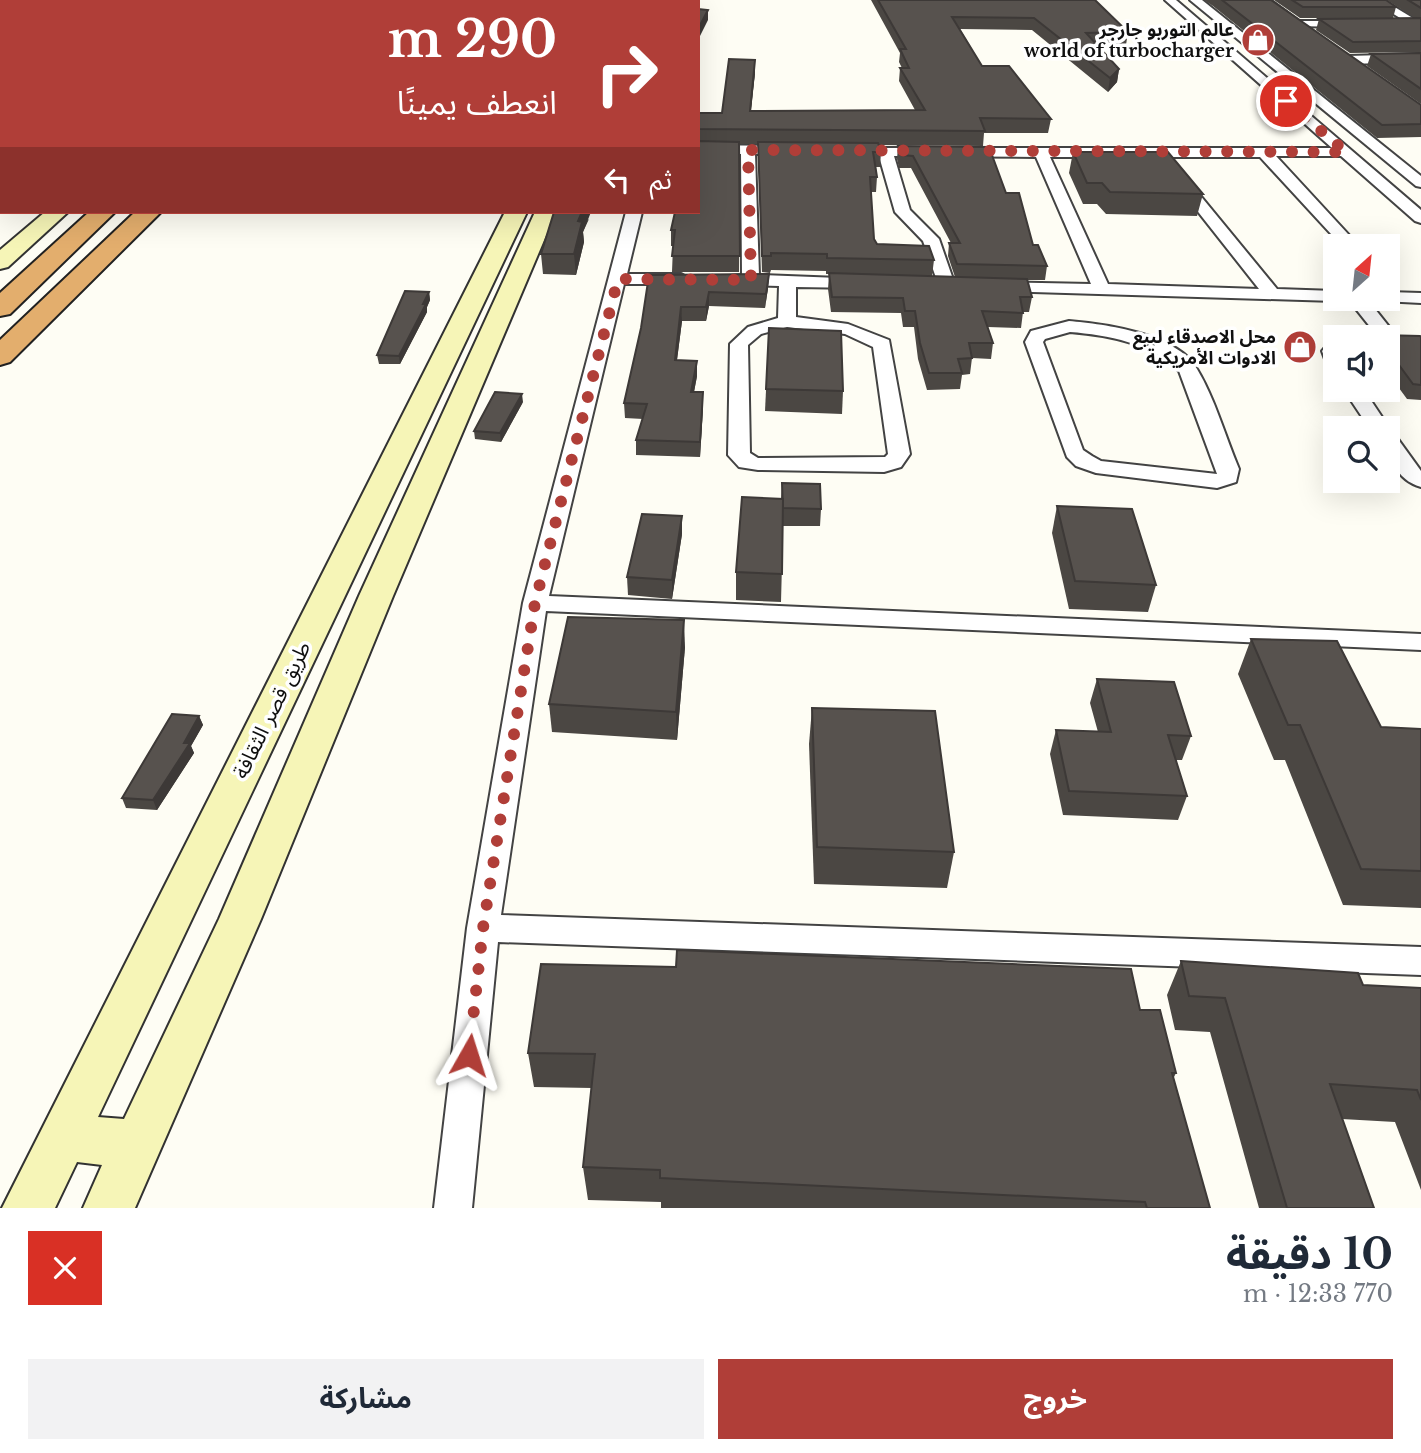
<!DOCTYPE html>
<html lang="ar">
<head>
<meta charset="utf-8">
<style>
  :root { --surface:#fff; --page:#f2f2f3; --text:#1f2937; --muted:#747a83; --accent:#b03e38 }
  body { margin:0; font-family:"Libre Baskerville","Noto Sans Arabic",serif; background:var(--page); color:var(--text); direction:rtl; height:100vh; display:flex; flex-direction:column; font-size:26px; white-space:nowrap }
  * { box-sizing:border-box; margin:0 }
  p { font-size:23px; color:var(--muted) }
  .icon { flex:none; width:38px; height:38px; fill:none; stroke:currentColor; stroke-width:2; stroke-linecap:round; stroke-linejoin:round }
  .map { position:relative; height:1208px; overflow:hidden; direction:ltr }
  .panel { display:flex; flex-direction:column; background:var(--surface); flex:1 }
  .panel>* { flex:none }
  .top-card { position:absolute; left:0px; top:0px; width:700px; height:214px; box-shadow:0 7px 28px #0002; direction:rtl; background:#b03e38; color:#fff; overflow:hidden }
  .needle { width:46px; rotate:27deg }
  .buttons { position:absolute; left:1323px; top:234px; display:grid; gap:14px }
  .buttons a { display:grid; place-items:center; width:77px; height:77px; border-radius:0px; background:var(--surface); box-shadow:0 7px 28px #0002; font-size:35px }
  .pin { position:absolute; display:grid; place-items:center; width:60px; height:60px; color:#fff; margin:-30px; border:4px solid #fff; border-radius:50%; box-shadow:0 2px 7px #0007 }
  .me { position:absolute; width:77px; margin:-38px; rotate:6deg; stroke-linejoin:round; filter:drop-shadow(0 0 5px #0008) }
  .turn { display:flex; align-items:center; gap:24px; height:147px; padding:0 28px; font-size:32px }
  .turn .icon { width:91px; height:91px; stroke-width:2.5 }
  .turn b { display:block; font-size:49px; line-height:60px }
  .then { display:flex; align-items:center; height:66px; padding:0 28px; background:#0003; gap:14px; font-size:26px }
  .round { display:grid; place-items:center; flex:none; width:74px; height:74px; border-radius:0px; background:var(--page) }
  .overview { display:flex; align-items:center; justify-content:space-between; height:119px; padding:0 28px }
  h1 { font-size:42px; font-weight:700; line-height:52px }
  .action { display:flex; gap:14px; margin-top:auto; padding:14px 28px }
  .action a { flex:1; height:80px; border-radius:0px; background:var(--accent); color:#fff; font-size:28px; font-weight:700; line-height:80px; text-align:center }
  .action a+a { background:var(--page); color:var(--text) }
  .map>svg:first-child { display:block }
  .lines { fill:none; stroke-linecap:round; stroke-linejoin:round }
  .street-casing { stroke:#434343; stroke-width:4 }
  .secondary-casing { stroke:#323232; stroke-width:4 }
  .highway-casing { stroke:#212121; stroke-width:4 }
  .street { fill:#fff; fill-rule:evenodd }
  .secondary { fill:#f6f5b7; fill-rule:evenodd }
  .highway { fill:#e3ae6d; fill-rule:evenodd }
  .wall { fill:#4b4743 }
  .shaded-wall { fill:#3d3937 }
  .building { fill:#57524e; stroke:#3d3937; stroke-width:2 }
  .route { stroke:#b03e38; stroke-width:12; stroke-dasharray:0 21.6 }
  .labels { text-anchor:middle; stroke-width:7; stroke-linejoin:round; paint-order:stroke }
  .far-poi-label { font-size:18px; font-weight:bold; fill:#101010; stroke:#fff; text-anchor:end }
  .street-label { font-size:21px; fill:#101010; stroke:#fff }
</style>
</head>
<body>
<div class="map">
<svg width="1421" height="1208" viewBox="0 0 1421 1208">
  <rect width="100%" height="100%" fill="#fefdf4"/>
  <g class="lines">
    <defs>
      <g id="street">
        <polygon points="14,0 26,0 13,2"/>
        <polygon points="1165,0 1176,0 1421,210 1421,223 1415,221 1341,156 1276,156 1360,247 1343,247 1260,157 1050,157 1108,284 1259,289 1173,180 1180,176 1185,177 1277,289 1335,291 1335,299 1341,299 1335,301 997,291 988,286 991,282 1091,284 1036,157 894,156 910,210 939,239 955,285 946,290 940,289 923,241 895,212 879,156 849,155 842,151 844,148 1332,148"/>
        <polygon points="1190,0 1202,0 1421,176 1421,187 1416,186"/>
        <polygon points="1258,0 1270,0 1299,21 1349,21 1355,24 1349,27 1292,26"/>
        <polygon points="1371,0 1383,0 1421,23 1421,31"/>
        <polygon points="0,8 2,8 0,15"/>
        <polygon points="1421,54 1421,62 1347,64 1341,60 1347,56"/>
        <path d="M 698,145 L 792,146 L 799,150 L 792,154 L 755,154 L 759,275 L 865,279 L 868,283 L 865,287 L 859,288 L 796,287 L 796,317 L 848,324 L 889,340 L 910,454 L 901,467 L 884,472 L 758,470 L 739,467 L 728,455 L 730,344 L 748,327 L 778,318 L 779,286 L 735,285 L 726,280 L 729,276 L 742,275 L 741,154 L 698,153 ZM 787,327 L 845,334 L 873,347 L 888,454 L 885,457 L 758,458 L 750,453 L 748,345 L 761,334 Z"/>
        <polygon points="626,212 642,212 627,274 681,274 690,279 681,284 624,284 549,596 1421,634 1421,650 546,611 501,915 1421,947 1421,975 498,942 472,1208 434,1208 467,928 523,603"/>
        <polygon points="1388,292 1421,293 1421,303 1382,301 1388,299"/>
        <polygon points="1348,299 1367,299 1398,338 1396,342 1388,343 1388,338 1379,338"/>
        <path d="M 1069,321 C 1105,324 1178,334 1197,369 C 1215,399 1225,436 1239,469 L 1236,482 L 1217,488 L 1096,473 L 1076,466 L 1067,457 L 1025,342 L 1031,331 ZM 1070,332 C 1108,335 1151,343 1179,371 L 1217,474 L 1101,461 L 1092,456 L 1083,450 L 1043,342 L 1045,339 Z"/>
        <polygon points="1335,342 1335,369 1328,367 1322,351 1328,344"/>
        <polygon points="1344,390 1364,390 1390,429 1388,433 1388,429 1370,429"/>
        <path d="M 1388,433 L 1395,435 L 1421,471 L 1421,487 C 1396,480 1387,456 1388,433 Z"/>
      </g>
      <g id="secondary">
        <polygon points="289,0 304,0 288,2"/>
        <polygon points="610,0 624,0 609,2"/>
        <polygon points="45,212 68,212 8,267 0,269 0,250"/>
        <polygon points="505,212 527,212 98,1117 124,1119 219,919 359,596 535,212 556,212 393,596 261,919 135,1208 83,1208 102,1165 77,1162 55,1208 2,1208"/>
      </g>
      <g id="highway">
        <polygon points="322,0 339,0 321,2"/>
        <polygon points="351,0 370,0 350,2"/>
        <polygon points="89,212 115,212 10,314 0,316 0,293"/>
        <polygon points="135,212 161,212 10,362 0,365 0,340"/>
      </g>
    </defs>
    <!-- street casing -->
    <use href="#street" class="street-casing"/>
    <!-- secondary casing -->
    <use href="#secondary" class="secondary-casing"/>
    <!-- highway casing -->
    <use href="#highway" class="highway-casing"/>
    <!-- street -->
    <use href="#street" class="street"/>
    <!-- secondary -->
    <use href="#secondary" class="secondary"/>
    <!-- highway -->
    <use href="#highway" class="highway"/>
  </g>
  <!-- wall -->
  <g class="wall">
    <polygon points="871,0 1095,0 1128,32 1126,45 1097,45 1119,69 1117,82 1108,92 1032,30 960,29 982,66 1051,119 1048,133 984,133 983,146 879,145 881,152 880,167 876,167 877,177 876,192 871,192 874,239 877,244 934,260 932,276 955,277 948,256 949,243 951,243 911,168 899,168 897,159 898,146 1006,193 1033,245 1047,266 1045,280 1027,280 1032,297 1029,312 1023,312 1021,328 988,327 993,343 991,359 972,358 970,374 962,375 960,389 927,390 918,359 914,327 903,327 901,313 831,312 828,289 829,274 826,274 826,271 771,270 770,273 762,272 758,144 739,144 739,272 672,272 673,246 671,246 671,230 698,212 698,113 722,113 755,73 751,111 915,110 899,81 900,68 902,68 899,62 900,53"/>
    <polygon points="1204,0 1271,0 1421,105 1421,137 1377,138 1213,6"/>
    <polygon points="1274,0 1386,0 1396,7 1393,18 1300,18"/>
    <polygon points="1387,0 1421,0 1421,52 1350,53 1316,30 1319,19 1416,19"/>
    <polygon points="1421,53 1421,104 1367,66 1371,54"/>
    <polygon points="1073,152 1203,194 1197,216 1106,214 1097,204 1083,204 1069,173"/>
    <polygon points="589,219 583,232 584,242 576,275 543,274 541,254"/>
    <polygon points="769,274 768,288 765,308 709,306 706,321 682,321 677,360 697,376 694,392 703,392 703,407 700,457 636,455 636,440 643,419 625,418 624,403 641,328 649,275"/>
    <polygon points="429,292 430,300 427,307 427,312 400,364 379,364 377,355"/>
    <polygon points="769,328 843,391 842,414 765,411"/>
    <polygon points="1380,335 1421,337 1421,400 1407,399 1388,373 1388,338 1379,338"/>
    <polygon points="523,402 501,442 475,439 474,431"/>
    <polygon points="782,483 821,509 820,526 783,526 781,602 736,600 736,572 781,499"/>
    <polygon points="1057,506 1156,585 1148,612 1069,609 1052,533"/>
    <polygon points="682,534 672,599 628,595 627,577"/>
    <polygon points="1251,639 1381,727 1421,729 1421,908 1343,905 1285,760 1274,760 1238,674"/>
    <polygon points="685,647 677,740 552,732 549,704"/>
    <polygon points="1097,679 1191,736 1182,760 1176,760 1187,796 1178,820 1063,815 1050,754 1056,730 1098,732 1090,703"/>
    <polygon points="812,708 954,852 947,888 814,884 809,744"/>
    <polygon points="199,716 203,725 191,746 194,753 157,810 126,808 122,798"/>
    <polygon points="1181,961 1363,985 1421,988 1421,1190 1395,1122 1342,1119 1374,1208 1259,1208 1210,1032 1175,1030 1167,995"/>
    <polygon points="1140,1010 1176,1073 1173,1079 1210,1208 661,1208 661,1202 588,1200 583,1167 592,1088 534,1087 528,1053"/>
  </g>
  <!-- shaded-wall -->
  <g class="shaded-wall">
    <polygon points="263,0 280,0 278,2 261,2"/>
    <polygon points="708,10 708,20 698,40 698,29"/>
    <polygon points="755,60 755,73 749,125 750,111"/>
    <polygon points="1119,69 1117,82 1108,92 1110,78"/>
    <polygon points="2,193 2,212 0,213 0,195"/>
    <polygon points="582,212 591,212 583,232 584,242 576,275 574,254 578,221"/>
    <polygon points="769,274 768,288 765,308 766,294"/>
    <polygon points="429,292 430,300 427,307 427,312 400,364 399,356 423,304"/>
    <polygon points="709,292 709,306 706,321 706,307"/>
    <polygon points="681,307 682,321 675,375 675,360"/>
    <polygon points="697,361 697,376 691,407 691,392"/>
    <polygon points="703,392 703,407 700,457 700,442"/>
    <polygon points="522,394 523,402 501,442 500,433"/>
    <polygon points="682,516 682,534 672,599 672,580"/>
    <polygon points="684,620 685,647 677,740 676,712"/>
    <polygon points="199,716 203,725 191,746 194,753 157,810 153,800"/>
  </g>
  <!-- building -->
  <g class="building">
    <polygon points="147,0 263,0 261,2 144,2"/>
    <polygon points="878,0 1095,0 1128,32 1086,33 1119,69 1110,78 1034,18 952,17 982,66 1009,66 1051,119 980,118 985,131 698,129 698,113 722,113 729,59 755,60 750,111 925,110 900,68 909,68 900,49 906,49"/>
    <polygon points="1222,0 1271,0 1421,105 1421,124 1382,125"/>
    <polygon points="1292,0 1386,0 1396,7 1303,7"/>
    <polygon points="1408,0 1421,0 1421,8"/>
    <polygon points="698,9 708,10 698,29"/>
    <polygon points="1421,18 1421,41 1353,42 1319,19"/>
    <polygon points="0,36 2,36 2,193 0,195"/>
    <polygon points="1421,53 1421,89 1371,54"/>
    <polygon points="698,141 739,142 740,256 672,256 675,230 671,230 675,212 698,212"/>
    <polygon points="758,142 878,143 881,152 873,152 877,177 870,177 874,239 877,244 929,246 934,260 827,258 827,254 771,253 771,256 762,256"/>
    <polygon points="898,146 989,147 1006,193 1019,193 1033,245 1038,245 1047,266 957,264 949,243 960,243 913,156 901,155"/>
    <polygon points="1073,152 1168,152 1203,194 1110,192 1102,183 1087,183"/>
    <polygon points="554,212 582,212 578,221 582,222 574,254 541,254"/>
    <polygon points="829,273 1027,279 1032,297 1020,297 1023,313 982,311 993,343 969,343 972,358 958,359 962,373 929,373 920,343 915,311 905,311 903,298 832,297"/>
    <polygon points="769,274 766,294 709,292 706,307 681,307 675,360 697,361 691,392 703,392 700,442 636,440 647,404 624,403 641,328 649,275"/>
    <polygon points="405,291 429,292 423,304 426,304 399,356 377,355"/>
    <polygon points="769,328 841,331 843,391 766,389"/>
    <polygon points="1380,335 1420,336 1421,337 1421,385 1413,384 1388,350 1388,338 1382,338"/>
    <polygon points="495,392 522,394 500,433 474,431"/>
    <polygon points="782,483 820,484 821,509 783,508"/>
    <polygon points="742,497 783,499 782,574 736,572"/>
    <polygon points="1057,506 1132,509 1156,585 1075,581"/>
    <polygon points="642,514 682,516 672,580 627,577"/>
    <polygon points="568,617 684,620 676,712 549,704"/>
    <polygon points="1251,639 1337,641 1381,727 1421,729 1421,871 1361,869 1300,725 1288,725"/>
    <polygon points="1097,679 1174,682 1191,736 1168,735 1187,796 1069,791 1056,730 1111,732"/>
    <polygon points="812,708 935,711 954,852 817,847"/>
    <polygon points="172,714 199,716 184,743 190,743 153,800 122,798"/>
    <polygon points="677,950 1131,969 1140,1010 1160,1010 1176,1073 1172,1073 1210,1208 1147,1208 1145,1202 660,1178 660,1170 583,1167 595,1054 528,1053 541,964 676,967"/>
    <polygon points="1181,961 1358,973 1363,985 1421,988 1421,1100 1417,1090 1330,1084 1374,1208 1287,1208 1225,998 1189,996"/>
  </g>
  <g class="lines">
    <!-- route -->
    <polyline class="route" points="469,1055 483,928 535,603 618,279 751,280 748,150 1346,152 1286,101"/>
  </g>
  <!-- icons -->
  <defs>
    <symbol id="shop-disc" viewBox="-11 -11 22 22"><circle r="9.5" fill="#b03e38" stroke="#fff"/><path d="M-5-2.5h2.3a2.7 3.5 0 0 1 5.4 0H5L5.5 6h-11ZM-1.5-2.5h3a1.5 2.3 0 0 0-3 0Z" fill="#fff"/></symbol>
  </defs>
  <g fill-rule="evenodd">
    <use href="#shop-disc" x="1239" y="21" width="38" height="38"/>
    <use href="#shop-disc" x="1281" y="328" width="38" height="38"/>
  </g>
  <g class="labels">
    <!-- far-poi labels -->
    <g class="far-poi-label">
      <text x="1234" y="36">عالم التوربو جارجر<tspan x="1234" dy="21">world of turbocharger</tspan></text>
      <text x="1276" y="343">محل الاصدقاء لبيع<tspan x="1276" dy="21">الادوات الأمريكية</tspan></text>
    </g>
    <!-- street labels -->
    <g class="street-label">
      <text transform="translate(272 710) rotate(-64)" y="7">طريق قصر الثقافة</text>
    </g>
  </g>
</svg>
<div class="buttons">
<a><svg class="needle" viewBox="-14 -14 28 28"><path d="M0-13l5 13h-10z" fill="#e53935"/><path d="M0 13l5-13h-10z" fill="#747a83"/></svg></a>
<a><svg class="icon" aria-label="sound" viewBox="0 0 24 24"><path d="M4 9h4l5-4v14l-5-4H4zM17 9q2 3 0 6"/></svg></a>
<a><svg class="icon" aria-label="search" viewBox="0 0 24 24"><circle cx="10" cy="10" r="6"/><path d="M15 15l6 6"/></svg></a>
</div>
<div class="pin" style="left:1286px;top:101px;background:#d93025"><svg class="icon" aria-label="arrive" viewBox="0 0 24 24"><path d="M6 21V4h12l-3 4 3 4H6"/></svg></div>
<svg class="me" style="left:469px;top:1055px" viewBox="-20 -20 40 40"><path d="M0-17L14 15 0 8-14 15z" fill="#b03e38" stroke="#fff" stroke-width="4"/></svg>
<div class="top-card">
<div class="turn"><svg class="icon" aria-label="right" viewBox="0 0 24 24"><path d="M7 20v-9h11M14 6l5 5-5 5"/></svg><div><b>290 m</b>انعطف يمينًا</div></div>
<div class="then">ثم<svg class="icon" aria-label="left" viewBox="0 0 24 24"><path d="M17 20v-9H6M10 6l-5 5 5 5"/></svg></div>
</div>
</div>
<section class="panel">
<div class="overview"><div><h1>10 دقيقة</h1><p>770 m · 12:33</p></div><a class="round" style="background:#d93025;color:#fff"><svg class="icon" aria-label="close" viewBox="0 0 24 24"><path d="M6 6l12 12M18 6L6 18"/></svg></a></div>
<div class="action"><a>خروج</a><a>مشاركة</a></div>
</section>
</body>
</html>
